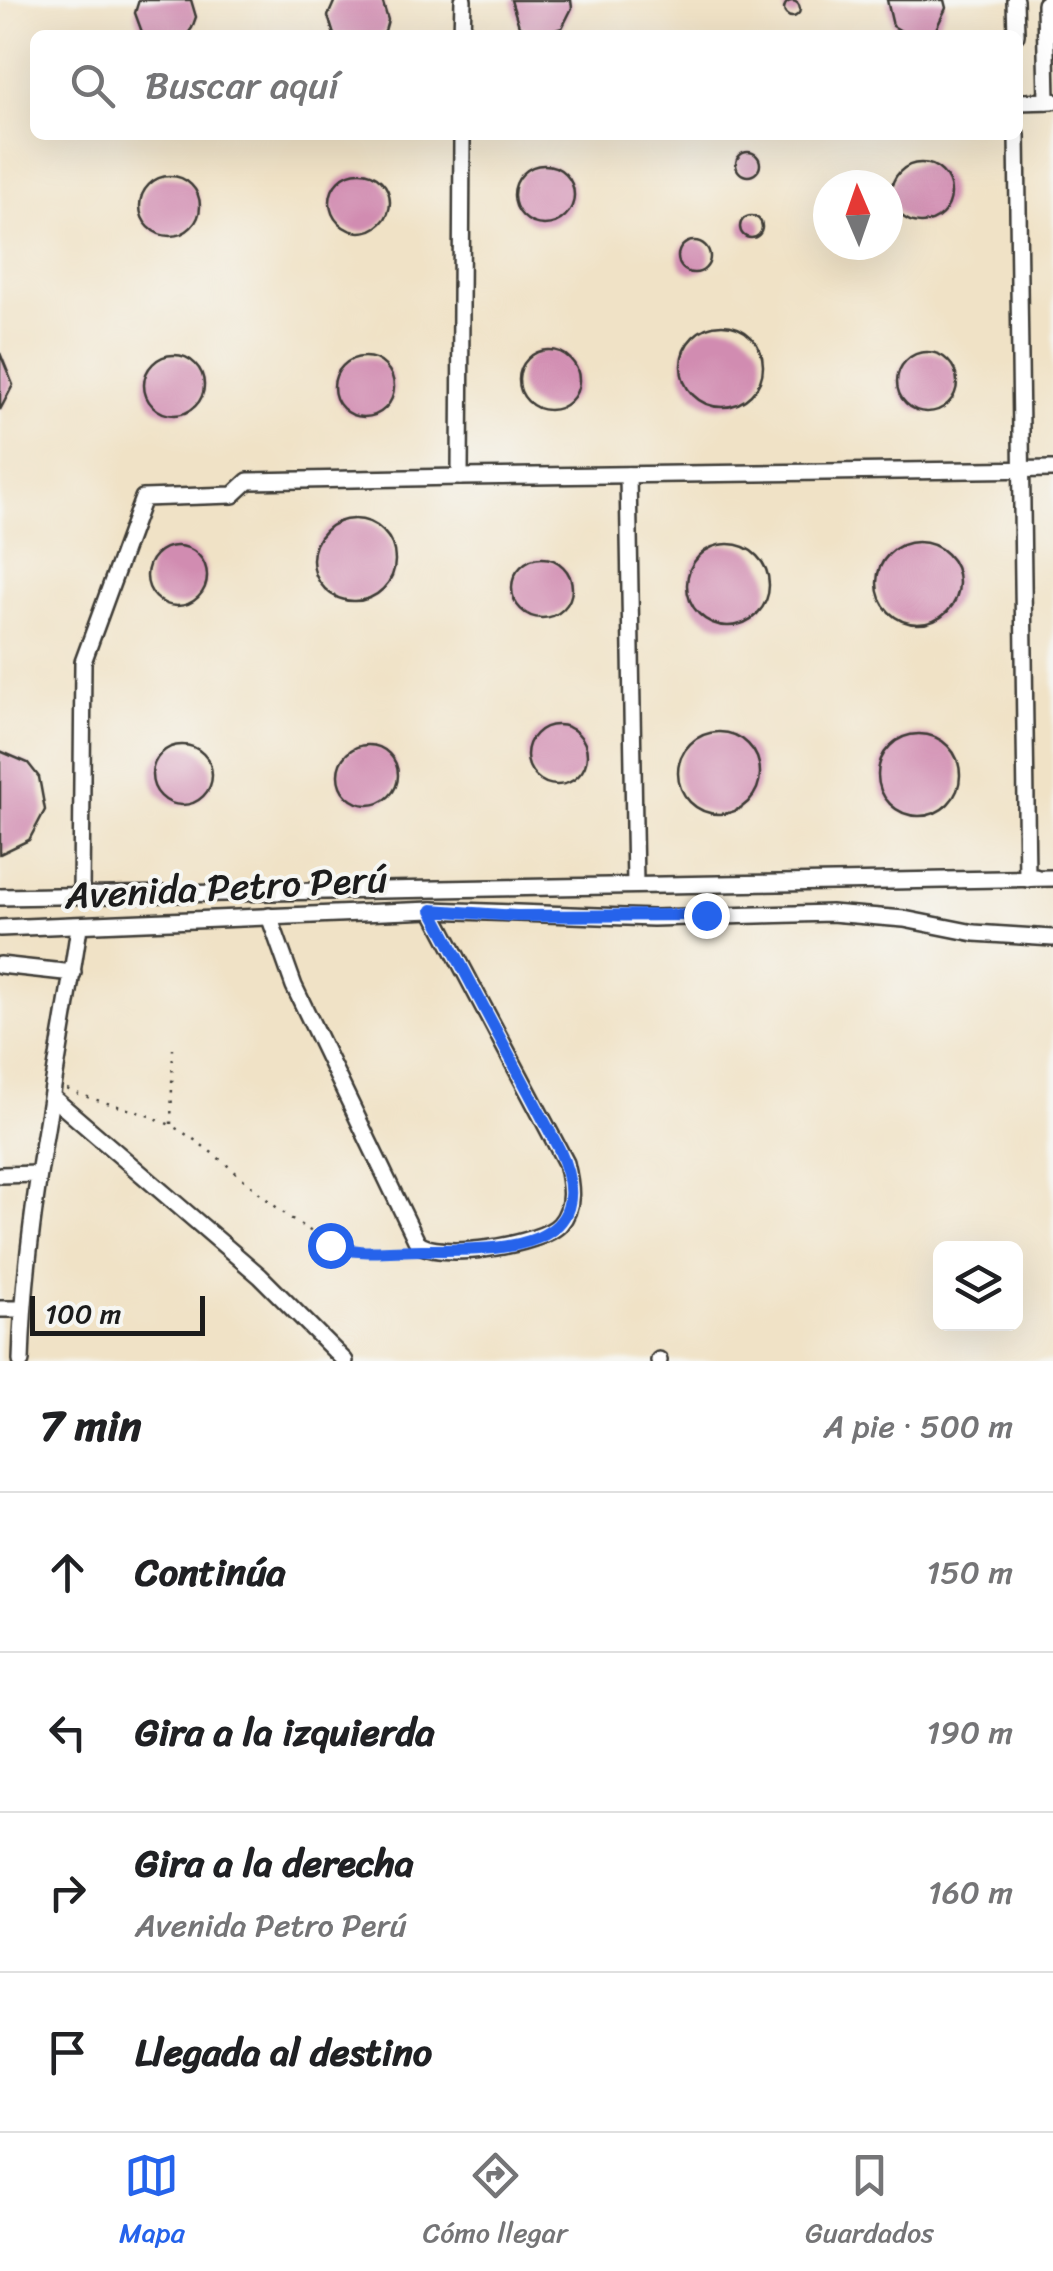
<!DOCTYPE html>
<html lang="es">
<head>
<meta charset="utf-8">
<style>
  body { margin:0; font-family:Sriracha,sans-serif; background:#f6f6f6; color:#202124 }
  .controls { position:absolute; right:30px; bottom:30px; display:grid; overflow:hidden; border-radius:15px; box-shadow:0 10px 40px #0002 }
  .controls button { width:90px; height:90px; display:grid; place-items:center; padding:0; border:0; border-bottom:2px solid #e0e0e0; background:#fff; color:#202124; font:50px sans-serif }
  .compass { position:absolute; left:813px; top:170px; width:90px; height:90px; border-radius:50%; background:#fff; box-shadow:0 10px 40px #0002; rotate:358deg }
  .scale { position:absolute; left:30px; bottom:25px; width:175px; box-sizing:border-box; padding-left:10px; border:5px solid #1c1c1c; border-top:0; font-size:28px; line-height:35px; white-space:nowrap; color:#1c1c1c; -webkit-text-stroke:8px #f6f6f2; paint-order:stroke }
  .stop { position:absolute; width:30px; height:30px; margin:-22px; border:8px solid #2563eb; border-radius:50%; background:#fff }
  .stop.end { background:#2563eb; border-color:#fff; box-shadow:0 2px 10px #0008 }
  .list { margin:0; padding:0; list-style:none }
  h2 { display:flex; justify-content:space-between; align-items:center; height:130px; margin:0; padding:0 40px; font-size:42px }
  h2 small { font-size:32px; font-weight:400; color:#757577 }
  .list li { display:grid; grid-template-columns:65px 1fr auto; gap:30px; align-items:center; box-sizing:border-box; height:160px; padding:0 40px; border-top:2px solid #e0e0e0 }
  .list b { display:block; font-size:38px; white-space:nowrap }
  .list p { margin:0; font-size:32px; white-space:nowrap; color:#757577 }
  .list em { font-size:32px; font-style:normal; color:#757577 }
  .icon { flex:none; width:55px; height:55px; fill:none; stroke:currentColor; stroke-width:2; stroke-linecap:round; stroke-linejoin:round }
  .map { position:relative; flex:none; width:1053px; height:1361px; overflow:hidden }
  .search { position:absolute; background:#fff; box-shadow:0 10px 40px #0002; left:30px; right:30px; top:30px; height:110px; display:flex; align-items:center; gap:25px; box-sizing:border-box; padding:0 35px; border-radius:15px; color:#757577; font-size:38px }
  .sheet { height:770px; background:#fff }
  nav { display:flex; justify-content:space-around; align-items:center; box-sizing:border-box; height:140px; border-top:2px solid #e0e0e0; background:#fff; font-size:28px; color:#757577 }
  nav a { display:grid; justify-items:center; gap:5px }
  nav .on { color:#2563eb }
  .map>svg:first-child { display:block }
  .building { fill:#d18cb1 }
  .lines { fill:none; stroke-linecap:round; stroke-linejoin:round }
  .minor-casing { stroke:#3c3a36; stroke-width:20 }
  .path { stroke:#3c3a36; stroke-width:2.5; stroke-dasharray:2.5 8; stroke-linecap:butt }
  .minor { stroke:#fff; stroke-width:15 }
  .route { stroke:#2563eb; stroke-width:12 }
  .labels { text-anchor:middle; stroke-width:8; stroke-linejoin:round; paint-order:stroke }
  .street-label { font-size:38px; fill:#1c1c1c; stroke:#f6f6f2 }
</style>
</head>
<body>
<div class="map">
<svg width="1053" height="1361" viewBox="0 0 1053 1361">
  <rect width="100%" height="100%" fill="#f6f6f2"/>
  <filter id="ink" filterUnits="userSpaceOnUse"><feTurbulence type="fractalNoise" baseFrequency=".01" numOctaves="2"/><feDisplacementMap in="SourceGraphic" scale="20" xChannelSelector="R" yChannelSelector="G"/><feConvolveMatrix kernelMatrix="1 2 1 2 8 2 1 2 1" color-interpolation-filters="sRGB"/></filter>
  <filter id="wash" filterUnits="userSpaceOnUse"><feTurbulence type="fractalNoise" baseFrequency=".0048" numOctaves="4" result="noise"/><feDisplacementMap in="SourceGraphic" scale="40" xChannelSelector="R" yChannelSelector="G"/><feGaussianBlur stdDeviation="2.25" result="paint"/><feColorMatrix in="noise" values="0 0 0 0 0 0 0 0 0 0 0 0 0 0 0 0 0 1.4 0 .05"/><feComposite in="paint" operator="in"/></filter>
  <g filter="url(#wash)">
    <rect width="100%" height="100%" fill="#f0e2c6"/>
    <g id="blocks">
      <g class="building">
        <polygon points="139,0 191,0 196,17 192,28 187,35 143,35 135,13"/>
        <polygon points="335,0 382,0 388,20 385,31 382,35 334,35 328,16"/>
        <polygon points="511,0 571,0 572,8 562,28 538,35 519,26"/>
        <polygon points="887,0 944,0 946,8 936,29 925,35 908,35 893,26"/>
        <circle cx="792" cy="9" r="8"/>
        <circle cx="748" cy="164" r="12"/>
        <circle cx="921" cy="193" r="30"/>
        <circle cx="544" cy="195" r="30"/>
        <circle cx="360" cy="202" r="30"/>
        <circle cx="170" cy="206" r="30"/>
        <circle cx="751" cy="227" r="11"/>
        <circle cx="694" cy="257" r="16"/>
        <circle cx="722" cy="366" r="41"/>
        <circle cx="549" cy="380" r="30"/>
        <circle cx="927" cy="382" r="30"/>
        <polygon points="0,353 13,385 0,410"/>
        <circle cx="174" cy="385" r="30"/>
        <circle cx="364" cy="387" r="30"/>
        <circle cx="354" cy="560" r="41"/>
        <circle cx="918" cy="583" r="41"/>
        <circle cx="728" cy="585" r="41"/>
        <circle cx="177" cy="576" r="30"/>
        <circle cx="542" cy="588" r="30"/>
        <circle cx="557" cy="755" r="30"/>
        <circle cx="719" cy="773" r="41"/>
        <circle cx="919" cy="775" r="41"/>
        <circle cx="182" cy="775" r="30"/>
        <circle cx="368" cy="775" r="30"/>
        <polygon points="0,751 28,763 39,777 45,810 29,840 0,854"/>
      </g>
    </g>
  </g>
  <g filter="url(#ink)">
    <use href="#blocks" fill-opacity="0" stroke="#3c3a36" stroke-width="2.5"/>
    <g class="lines">
      <g class="minor-casing">
        <g id="minor">
          <polyline points="1015,0 1016,35"/>
          <polyline points="462,35 463,0"/>
          <polyline points="1047,101 1045,4 1053,4"/>
          <polyline points="1018,102 1053,101"/>
          <polyline points="1017,135 1027,879 1035,877"/>
          <polyline points="628,475 635,885"/>
          <polyline points="460,477 1053,469"/>
          <polyline points="81,896 83,662 143,498 233,495 248,481 460,477 462,135"/>
          <polyline points="0,897 1053,878"/>
          <path d="M269 916 294 986 417 1242C434 1262 543 1245 560 1224 575 1207 571 1184 566 1163L432 910"/>
          <polyline points="0,928 432,910 653,918 831,913 904,919 974,933 1053,938"/>
          <polyline points="0,965 73,973"/>
          <polyline points="52,1097 260,1276 345,1361"/>
          <polyline points="0,1175 38,1174"/>
          <polyline points="0,1309 22,1309"/>
          <polyline points="659,1360 659,1361"/>
          <path d="M21 1361C25 1215 58 1072 79 927"/>
        </g>
      </g>
      <g class="path">
        <path d="M67 1089C100 1104 137 1108 170 1125 252 1168 302 1266 407 1252"/>
        <polyline points="171,1124 173,1049"/>
      </g>
      <use href="#minor" class="minor"/>
    </g>
  </g>
  <g class="lines" filter="url(#ink)">
    <path class="route" d="M330 1245C362 1256 389 1250 422 1250 491 1250 607 1255 559 1149L432 910 516 916 706 915"/>
  </g>
  <g class="labels">
    <g class="street-label">
      <text transform="translate(226 887) rotate(-3)" y="13">Avenida Petro Perú</text>
    </g>
  </g>
</svg>
<div class="controls">
<button><svg class="icon" aria-label="layers" viewBox="0 0 24 24"><path d="M12 4l9 5-9 5-9-5zM3 14l9 5 9-5"/></svg></button>
</div>
<svg class="compass" viewBox="-18 -18 36 36"><path d="M0-13l5 13h-10z" fill="#e53935"/><path d="M0 13l5-13h-10z" fill="#757577"/></svg>
<div class="scale">100 m</div>
<div class="stop" style="left:330px;top:1245px"></div>
<div class="stop end" style="left:706px;top:915px"></div>
<div class="search"><svg class="icon" aria-label="search" viewBox="0 0 24 24"><circle cx="10" cy="10" r="6"/><path d="M15 15l6 6"/></svg>Buscar aquí</div>
</div>
<section class="sheet">
<h2>7 min<small>A pie · 500 m</small></h2>
<ul class="list">
<li><svg class="icon" aria-label="ahead" viewBox="0 0 24 24"><path d="M12 20V5M6 11l6-6 6 6"/></svg><div><b>Continúa</b></div><em>150 m</em></li>
<li><svg class="icon" aria-label="left" viewBox="0 0 24 24"><path d="M17 20v-9H6M10 6l-5 5 5 5"/></svg><div><b>Gira a la izquierda</b></div><em>190 m</em></li>
<li><svg class="icon" aria-label="right" viewBox="0 0 24 24"><path d="M7 20v-9h11M14 6l5 5-5 5"/></svg><div><b>Gira a la derecha</b><p>Avenida Petro Perú</p></div><em>160 m</em></li>
<li><svg class="icon" aria-label="arrive" viewBox="0 0 24 24"><path d="M6 21V4h12l-3 4 3 4H6"/></svg><div><b>Llegada al destino</b></div></li>
</ul>
</section>
<nav>
<a class="on"><svg class="icon" aria-label="map" viewBox="0 0 24 24"><path d="M3 6l6-2 6 2 6-2v14l-6 2-6-2-6 2zM9 4v14M15 6v14"/></svg>Mapa</a>
<a><svg class="icon" aria-label="directions" viewBox="0 0 24 24"><path d="M12 3l9 9-9 9-9-9zM9 14v-3h6M13 9l2 2-2 2"/></svg>Cómo llegar</a>
<a><svg class="icon" aria-label="saved" viewBox="0 0 24 24"><path d="M7 4h10v16l-5-4-5 4z"/></svg>Guardados</a>
</nav>
</body>
</html>
